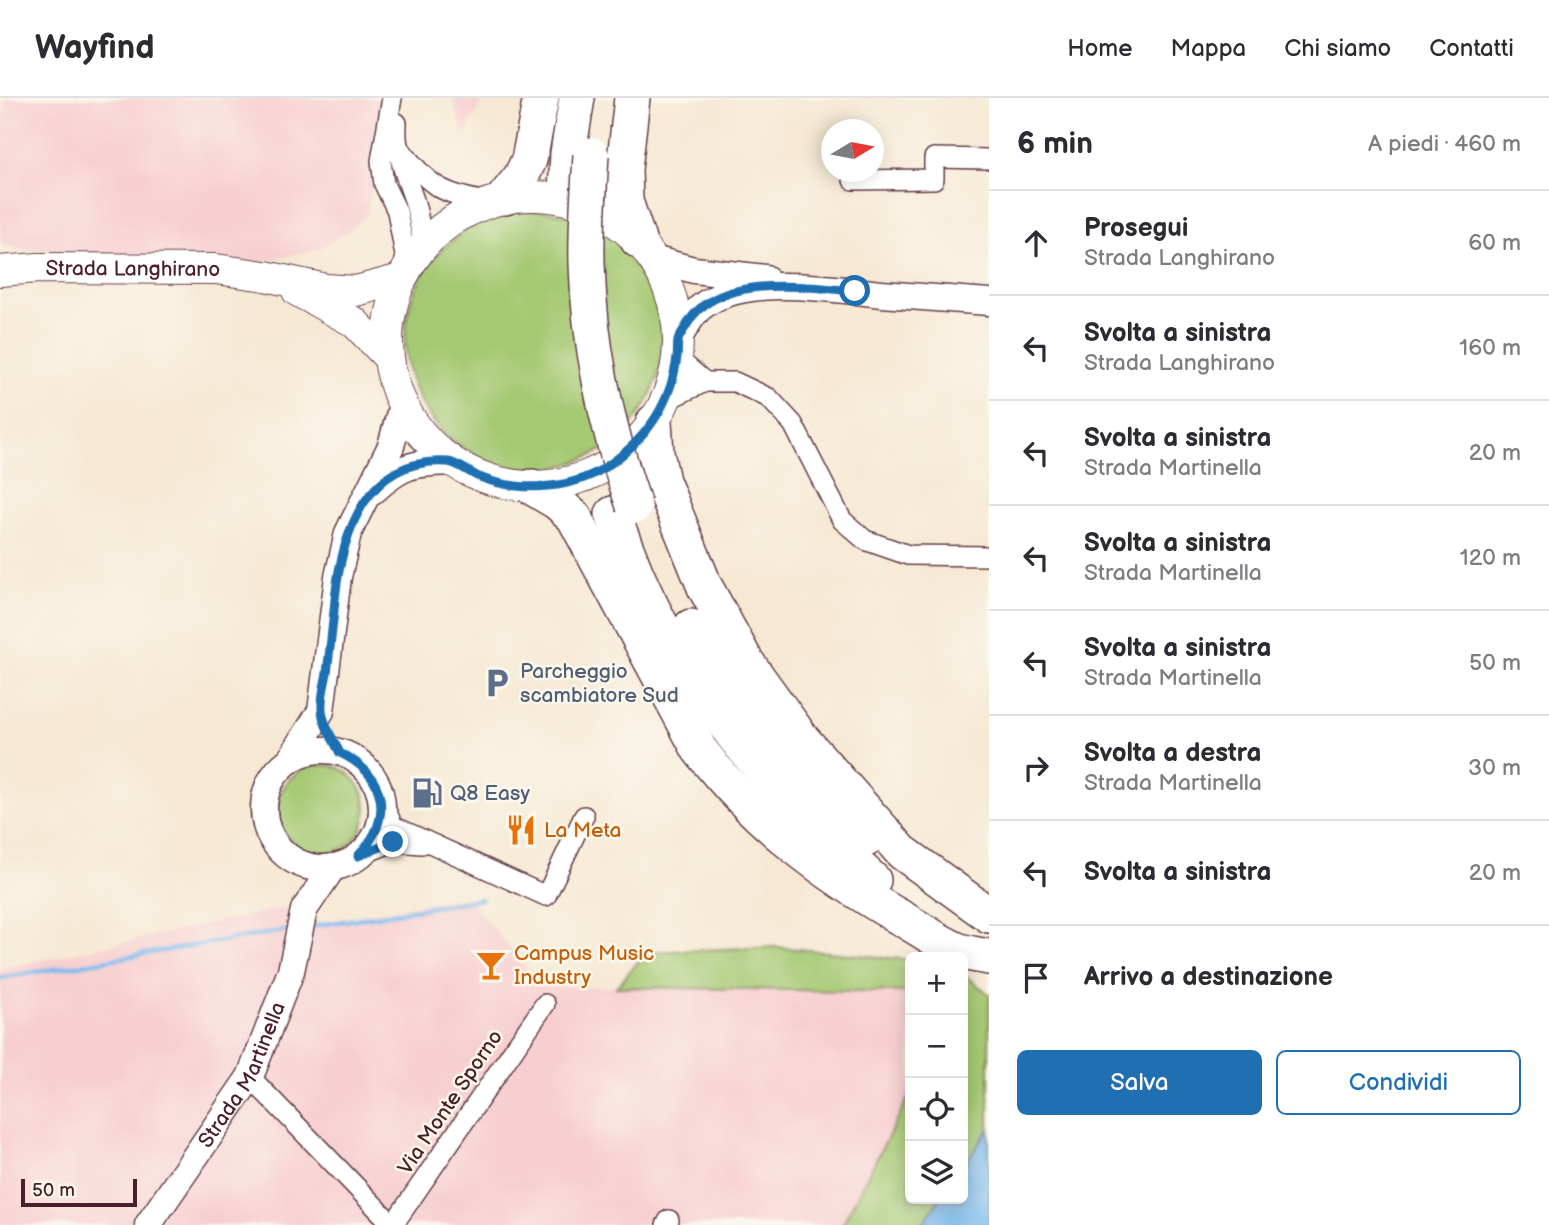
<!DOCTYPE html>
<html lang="it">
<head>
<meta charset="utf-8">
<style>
  body { margin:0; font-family:"Balsamiq Sans",sans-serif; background:#f7f7f7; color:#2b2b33 }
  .controls { position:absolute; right:21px; bottom:21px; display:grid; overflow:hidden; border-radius:10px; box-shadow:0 4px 18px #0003 }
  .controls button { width:63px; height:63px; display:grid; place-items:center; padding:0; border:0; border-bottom:2px solid #e1e1e2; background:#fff; color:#2b2b33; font:35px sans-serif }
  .compass { position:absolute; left:821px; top:21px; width:63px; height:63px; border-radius:50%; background:#fff; box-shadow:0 4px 18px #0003; rotate:80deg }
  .scale { position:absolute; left:21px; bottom:18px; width:116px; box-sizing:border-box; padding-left:7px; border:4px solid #4a1f2b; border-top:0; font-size:19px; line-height:24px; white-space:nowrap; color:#4a1f2b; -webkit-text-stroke:5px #fbf7ec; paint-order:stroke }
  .stop { position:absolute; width:21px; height:21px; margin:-16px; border:5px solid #1f6fb2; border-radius:50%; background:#fff }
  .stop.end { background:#1f6fb2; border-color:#fff; box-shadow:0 2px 7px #0008 }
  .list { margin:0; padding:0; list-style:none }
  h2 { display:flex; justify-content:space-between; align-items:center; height:91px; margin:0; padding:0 28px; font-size:30px }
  h2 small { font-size:23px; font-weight:400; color:#7c7c81 }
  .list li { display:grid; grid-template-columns:46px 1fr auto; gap:21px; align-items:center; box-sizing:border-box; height:105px; padding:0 28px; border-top:2px solid #e1e1e2 }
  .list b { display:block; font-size:26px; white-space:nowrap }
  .list p { margin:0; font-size:23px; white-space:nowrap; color:#7c7c81 }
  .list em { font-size:23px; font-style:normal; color:#7c7c81 }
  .actions { display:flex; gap:14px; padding:21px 28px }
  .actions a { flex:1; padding:16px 0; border:2px solid #1f6fb2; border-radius:10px; text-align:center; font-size:24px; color:#1f6fb2 }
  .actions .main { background:#1f6fb2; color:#fff }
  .icon { flex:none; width:38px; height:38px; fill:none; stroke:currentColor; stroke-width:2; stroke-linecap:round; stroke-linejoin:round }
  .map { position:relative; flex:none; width:989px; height:1127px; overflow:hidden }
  header { display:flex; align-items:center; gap:42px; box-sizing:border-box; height:98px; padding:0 35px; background:#fff; border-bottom:2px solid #e1e1e2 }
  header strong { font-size:33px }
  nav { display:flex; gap:38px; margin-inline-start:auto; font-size:24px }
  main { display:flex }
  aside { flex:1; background:#fff }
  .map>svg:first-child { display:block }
  .built { fill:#f7cfd0 }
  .green { fill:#a5c973; stroke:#78744f; stroke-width:2 }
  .water { fill:#79baee; stroke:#626c8c; stroke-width:2 }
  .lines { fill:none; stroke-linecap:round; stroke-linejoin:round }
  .stream { stroke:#79baee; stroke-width:4.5 }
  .street-casing { stroke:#643d44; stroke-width:22 }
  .secondary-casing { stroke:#643d44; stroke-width:29 }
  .primary-casing { stroke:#643d44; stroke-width:32 }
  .highway-casing { stroke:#643d44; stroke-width:38 }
  .street { stroke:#fff; stroke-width:19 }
  .secondary { stroke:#fff; stroke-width:26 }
  .primary { stroke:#fff; stroke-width:30 }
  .highway { stroke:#fff; stroke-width:35 }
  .highway-bridge-casing { stroke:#643d44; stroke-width:38; stroke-linecap:butt }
  .highway-bridge { stroke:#fff; stroke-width:35 }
  .route { stroke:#1f6fb2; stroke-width:9 }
  .labels { text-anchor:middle; stroke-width:5; stroke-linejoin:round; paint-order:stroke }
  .street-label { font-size:21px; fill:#4a1f2b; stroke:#fbf7ec }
  .service-label { font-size:21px; fill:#4e5e75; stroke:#fbf7ec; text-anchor:start }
  .food-label { font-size:21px; fill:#c56008; stroke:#fbf7ec; text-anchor:start }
</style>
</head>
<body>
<header>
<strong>Wayfind</strong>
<nav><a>Home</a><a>Mappa</a><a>Chi siamo</a><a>Contatti</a></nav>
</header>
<main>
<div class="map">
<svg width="989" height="1127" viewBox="0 0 989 1127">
  <rect width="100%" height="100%" fill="#fbf7ec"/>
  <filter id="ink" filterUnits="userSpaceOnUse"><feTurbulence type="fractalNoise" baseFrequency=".0143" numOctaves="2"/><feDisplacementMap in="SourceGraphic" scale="14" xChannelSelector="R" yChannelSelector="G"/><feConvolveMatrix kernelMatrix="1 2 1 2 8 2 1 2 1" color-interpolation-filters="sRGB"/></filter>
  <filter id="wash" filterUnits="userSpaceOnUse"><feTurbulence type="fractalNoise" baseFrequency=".00686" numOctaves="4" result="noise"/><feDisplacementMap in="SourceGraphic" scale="28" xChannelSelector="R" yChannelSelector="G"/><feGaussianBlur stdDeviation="1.57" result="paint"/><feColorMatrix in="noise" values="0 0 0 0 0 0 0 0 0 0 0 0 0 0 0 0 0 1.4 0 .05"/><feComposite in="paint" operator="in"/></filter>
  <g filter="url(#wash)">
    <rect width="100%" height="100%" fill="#f6e8d3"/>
    <g class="built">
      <polygon points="6,0 391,0 366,118 352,131 317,152 249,166 16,151 0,145 0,40"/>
      <polygon points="452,0 484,0 464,37"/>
      <polygon points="467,798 540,888 910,894 910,997 842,1127 0,1127 0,871 287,809 290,830"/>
    </g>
    <g class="green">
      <circle cx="534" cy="242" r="129"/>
      <circle cx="322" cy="711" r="44"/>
      <polygon points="776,849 910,862 910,894 616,889 647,854"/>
      <polygon points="963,876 989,896 989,1031 963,1069"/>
      <polygon points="910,997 910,1101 940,1101 922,1127 842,1127"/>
    </g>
    <polygon class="water" points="989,1031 989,1127 922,1127 940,1101 963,1101 963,1069"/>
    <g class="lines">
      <g class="stream">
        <polyline points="314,828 481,801"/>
        <polyline points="0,880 289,832"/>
      </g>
    </g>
  </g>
  <g filter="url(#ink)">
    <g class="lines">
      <g class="street-casing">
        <g id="street">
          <polyline points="392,0 381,63 384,86 397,113 407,169"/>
          <path d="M397 25C395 54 405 76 414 102 419 117 420 132 423 147"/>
          <path d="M401 52C429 88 442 96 486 104"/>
          <polyline points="853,82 934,81 934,60 989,61"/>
          <polyline points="677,260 705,284"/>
          <polyline points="666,302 705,284 735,284 769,300 793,326 842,422 865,442 908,457 989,458"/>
          <polyline points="380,699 393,728 546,798 584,718"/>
          <polyline points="358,758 393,744 422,746"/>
          <polyline points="250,979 393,1127"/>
          <polyline points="393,1127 545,906"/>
          <polyline points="666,1127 669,1122"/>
        </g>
      </g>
      <g class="secondary-casing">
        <g id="secondary">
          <polyline points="653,161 694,172 765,180"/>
          <path d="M678 241C687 227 693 213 708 204 752 177 832 191 882 196 918 199 953 201 989 204"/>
          <path d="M372 394C403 366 410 366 452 364"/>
          <circle cx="323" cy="711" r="59"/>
          <polyline points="290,662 321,613 338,479 348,435 391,348 402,307"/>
          <path id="s1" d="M148 1127 250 979 291 873 304 812 333 769"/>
        </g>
      </g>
      <g class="primary-casing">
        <g id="primary">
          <circle cx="533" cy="243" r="145"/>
          <path id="s2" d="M0 173 38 170 216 171 265 178 326 191 356 193 401 181"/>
          <polyline points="297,193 354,224 388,259"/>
        </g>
      </g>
      <g class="highway-casing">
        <g id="highway">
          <polyline points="632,0 624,71 625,103 638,142"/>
          <polyline points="566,96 568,55 577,0"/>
          <polyline points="505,99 521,79 529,62 541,0"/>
          <polyline points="654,324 656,355 662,383 705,489 745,562 802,641 902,754 989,817"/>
          <path d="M532 389 557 404 574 419 699 651C754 723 823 775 901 820 919 830 938 844 957 852 967 856 979 857 989 859"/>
          <path d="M613 416C620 436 628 456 636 476 688 596 775 697 873 782"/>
          <path d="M691 529C738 609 796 680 866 741"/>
        </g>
      </g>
      <use href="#street" class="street"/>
      <use href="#secondary" class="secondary"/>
      <use href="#primary" class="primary"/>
      <use href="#highway" class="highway"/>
      <g class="highway-bridge-casing">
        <path id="highway-bridge" d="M591 57C589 93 586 129 587 165 589 249 607 330 634 408"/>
      </g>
      <use href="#highway-bridge" class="highway-bridge"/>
    </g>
  </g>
  <g class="lines" filter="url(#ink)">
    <path class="route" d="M393 744 358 758C394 721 387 677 340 655 334 643 322 625 322 611 321 599 325 586 327 575 330 550 333 526 335 501 342 434 367 358 448 364 458 365 468 374 477 378 515 394 568 393 604 370 644 344 671 307 677 259 678 254 677 248 678 243 679 237 685 231 688 225 717 175 807 189 855 193"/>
  </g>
  <defs>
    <g id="parking-bare" transform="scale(2.415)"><path d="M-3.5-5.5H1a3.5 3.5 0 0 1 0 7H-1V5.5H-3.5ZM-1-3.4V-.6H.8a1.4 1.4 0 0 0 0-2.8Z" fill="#5c6f8a" stroke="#fbf7ec" stroke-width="2.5" paint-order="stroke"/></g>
    <g id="fuel-bare" transform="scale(2.415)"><path d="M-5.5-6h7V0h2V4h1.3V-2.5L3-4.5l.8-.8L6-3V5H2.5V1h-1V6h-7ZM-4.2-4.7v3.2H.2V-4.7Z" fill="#5c6f8a" stroke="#fbf7ec" stroke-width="2.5" paint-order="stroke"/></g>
    <g id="restaurant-bare" transform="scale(2.415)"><path d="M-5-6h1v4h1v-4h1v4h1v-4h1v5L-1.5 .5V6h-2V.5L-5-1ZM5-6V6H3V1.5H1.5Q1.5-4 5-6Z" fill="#e8710a" stroke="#fbf7ec" stroke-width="2.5" paint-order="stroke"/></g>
    <g id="bar-bare" transform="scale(2.415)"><path d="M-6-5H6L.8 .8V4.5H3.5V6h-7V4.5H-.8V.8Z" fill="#e8710a" stroke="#fbf7ec" stroke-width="2.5" paint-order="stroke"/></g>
  </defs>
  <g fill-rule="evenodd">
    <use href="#parking-bare" x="497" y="585"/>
    <use href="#fuel-bare" x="427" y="695"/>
    <use href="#restaurant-bare" x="521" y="732"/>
    <use href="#bar-bare" x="491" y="867"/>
  </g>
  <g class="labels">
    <g class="street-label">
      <text dy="7" stroke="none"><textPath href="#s2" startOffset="133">Strada Langhirano</textPath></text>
      <text dy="7" stroke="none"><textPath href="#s1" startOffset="178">Strada Martinella</textPath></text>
      <text transform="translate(450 1004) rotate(-56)" y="7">Via Monte Sporno</text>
    </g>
    <g class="service-label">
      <text x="520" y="580">Parcheggio<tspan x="520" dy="24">scambiatore Sud</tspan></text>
      <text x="450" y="702">Q8 Easy</text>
    </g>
    <g class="food-label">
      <text x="544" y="739">La Meta</text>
      <text x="514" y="862">Campus Music<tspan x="514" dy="24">Industry</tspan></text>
    </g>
  </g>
</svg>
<div class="controls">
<button>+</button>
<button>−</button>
<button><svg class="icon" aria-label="locate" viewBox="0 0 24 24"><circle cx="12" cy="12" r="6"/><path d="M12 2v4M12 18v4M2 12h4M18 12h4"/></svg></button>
<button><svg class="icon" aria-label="layers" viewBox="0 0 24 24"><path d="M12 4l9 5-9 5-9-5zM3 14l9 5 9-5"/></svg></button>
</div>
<svg class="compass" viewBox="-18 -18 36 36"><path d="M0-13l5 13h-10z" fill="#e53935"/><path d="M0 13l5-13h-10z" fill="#7c7c81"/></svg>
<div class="scale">50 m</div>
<div class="stop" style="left:855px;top:193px"></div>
<div class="stop end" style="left:393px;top:744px"></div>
</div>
<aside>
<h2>6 min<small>A piedi · 460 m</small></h2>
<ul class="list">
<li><svg class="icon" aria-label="ahead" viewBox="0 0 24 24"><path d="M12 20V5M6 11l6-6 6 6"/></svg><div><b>Prosegui</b><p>Strada Langhirano</p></div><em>60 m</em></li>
<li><svg class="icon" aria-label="left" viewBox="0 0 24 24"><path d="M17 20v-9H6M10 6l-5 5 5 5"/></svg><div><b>Svolta a sinistra</b><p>Strada Langhirano</p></div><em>160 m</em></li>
<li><svg class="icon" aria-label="left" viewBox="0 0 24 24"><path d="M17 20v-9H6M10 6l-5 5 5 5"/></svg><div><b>Svolta a sinistra</b><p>Strada Martinella</p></div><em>20 m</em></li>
<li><svg class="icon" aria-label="left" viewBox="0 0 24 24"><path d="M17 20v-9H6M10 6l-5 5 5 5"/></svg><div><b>Svolta a sinistra</b><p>Strada Martinella</p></div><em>120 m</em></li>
<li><svg class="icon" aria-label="left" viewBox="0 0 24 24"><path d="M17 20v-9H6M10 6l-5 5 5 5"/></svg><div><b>Svolta a sinistra</b><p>Strada Martinella</p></div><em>50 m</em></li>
<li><svg class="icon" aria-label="right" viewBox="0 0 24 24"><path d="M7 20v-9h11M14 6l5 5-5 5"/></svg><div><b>Svolta a destra</b><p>Strada Martinella</p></div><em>30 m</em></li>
<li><svg class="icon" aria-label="left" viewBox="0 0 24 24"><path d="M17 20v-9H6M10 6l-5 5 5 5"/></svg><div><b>Svolta a sinistra</b></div><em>20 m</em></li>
<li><svg class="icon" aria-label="arrive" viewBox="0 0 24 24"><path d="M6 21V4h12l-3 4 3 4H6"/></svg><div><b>Arrivo a destinazione</b></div></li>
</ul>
<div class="actions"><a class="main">Salva</a><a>Condividi</a></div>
</aside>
</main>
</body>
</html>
